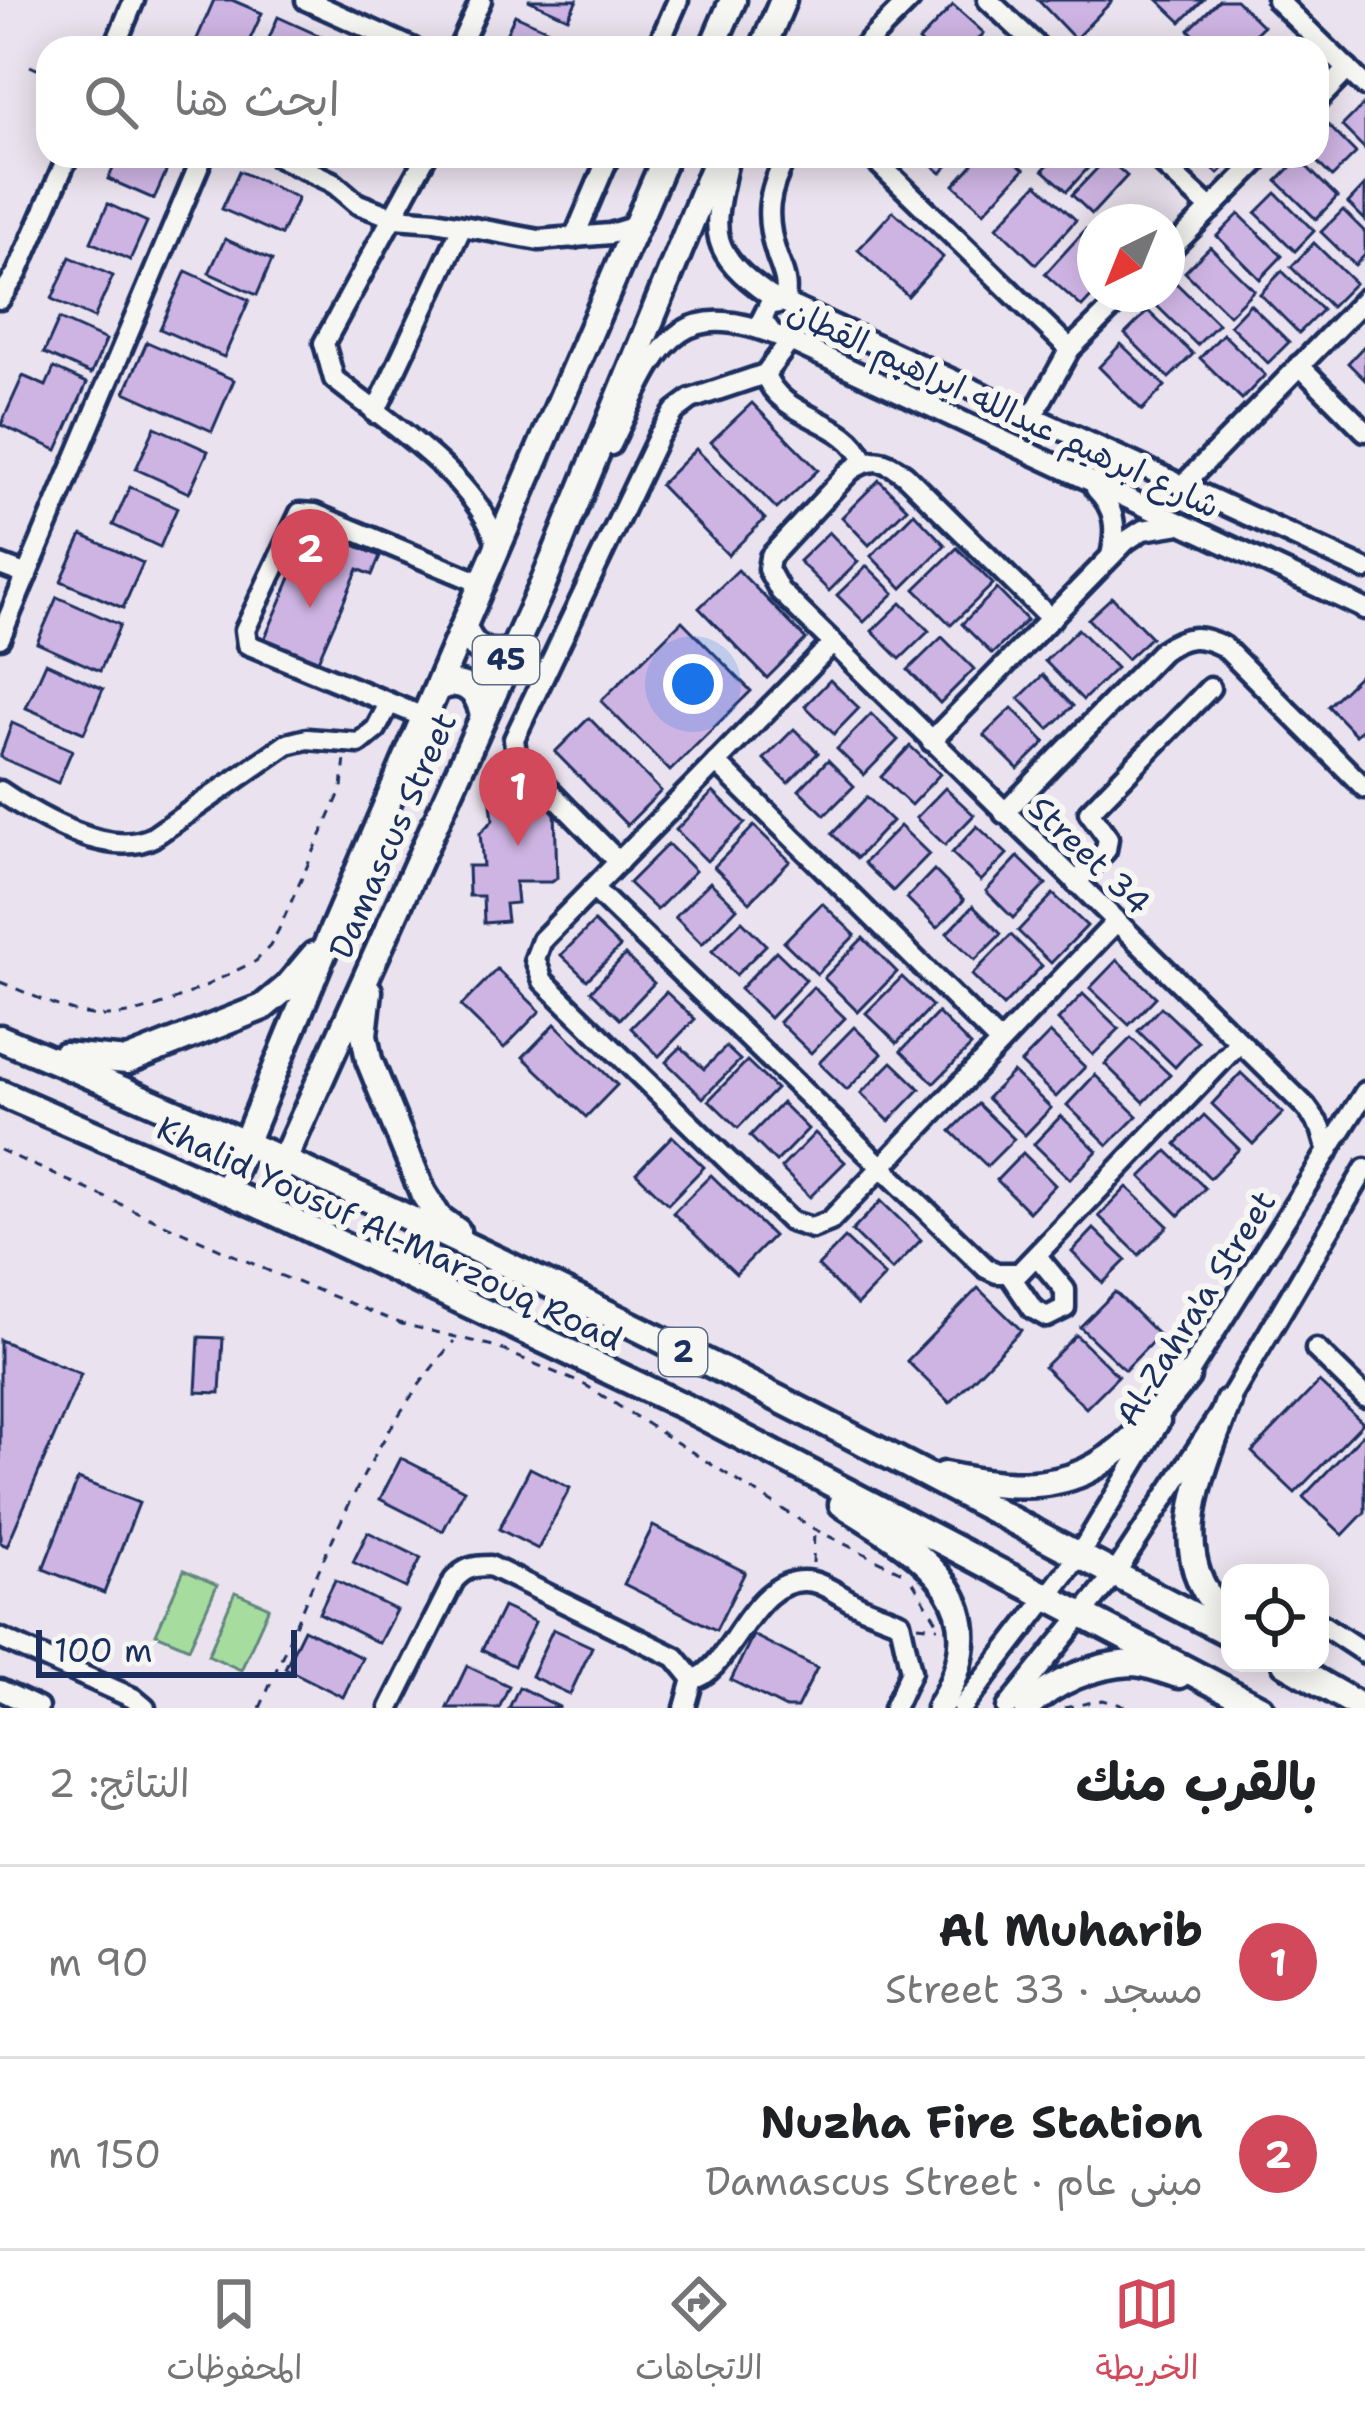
<!DOCTYPE html>
<html lang="ar">
<head>
<meta charset="utf-8">
<style>
  body { margin:0; font-family:"Shantell Sans","Playpen Sans Arabic",sans-serif; background:#f6f6f6; color:#202124; direction:rtl }
  .controls { position:absolute; right:36px; bottom:36px; display:grid; overflow:hidden; border-radius:24px; box-shadow:0 6px 30px #0003 }
  .controls button { width:108px; height:108px; display:grid; place-items:center; padding:0; border:0; border-bottom:3px solid #e0e0e0; background:#fff; color:#202124; font:60px sans-serif }
  .compass { position:absolute; left:1077px; top:204px; width:108px; height:108px; border-radius:50%; background:#fff; box-shadow:0 6px 30px #0003; rotate:223deg }
  .scale { position:absolute; left:36px; bottom:30px; width:261px; box-sizing:border-box; padding-left:12px; border:6px solid #1b2f5e; border-top:0; font-size:33px; line-height:42px; white-space:nowrap; color:#1b2f5e; -webkit-text-stroke:9px #f6f6f2; paint-order:stroke }
  .you { position:absolute; left:693px; top:684px; width:42px; height:42px; margin:-30px; border:9px solid #fff; border-radius:50%; background:#1a73e8; box-shadow:0 0 0 18px #1a73e833 }
  .badge { display:grid; place-items:center; width:78px; height:78px; border-radius:50%; background:#d1495b; color:#fff; font-size:39px; font-weight:700 }
  .pin { position:absolute; translate:-50% -99px; filter:drop-shadow(0 3px 6px #0008) }
  .pin::after { content:''; position:absolute; top:63px; width:42px; height:36px; background:inherit; clip-path:polygon(0 0,100% 0,50% 100%) }
  .list { margin:0; padding:0; list-style:none }
  h2 { display:flex; justify-content:space-between; align-items:center; height:156px; margin:0; padding:0 48px; font-size:51px }
  h2 small { font-size:39px; font-weight:400; color:#757577 }
  .list li { display:grid; grid-template-columns:78px 1fr auto; gap:36px; align-items:center; box-sizing:border-box; height:192px; padding:0 48px; border-top:3px solid #e0e0e0 }
  .list b { display:block; font-size:45px; white-space:nowrap }
  .list p { margin:0; font-size:39px; white-space:nowrap; color:#757577 }
  .list em { font-size:39px; font-style:normal; color:#757577 }
  .icon { flex:none; width:66px; height:66px; fill:none; stroke:currentColor; stroke-width:2; stroke-linecap:round; stroke-linejoin:round }
  .map { position:relative; flex:none; width:1365px; height:1708px; overflow:hidden; direction:ltr }
  .search { position:absolute; background:#fff; box-shadow:0 6px 30px #0003; left:36px; right:36px; top:36px; height:132px; display:flex; align-items:center; gap:30px; box-sizing:border-box; padding:0 42px; border-radius:36px; color:#757577; font-size:45px }
  .sheet { height:540px; background:#fff }
  nav { display:flex; justify-content:space-around; align-items:center; box-sizing:border-box; height:168px; border-top:3px solid #e0e0e0; background:#fff; font-size:33px; color:#757577 }
  nav a { display:grid; justify-items:center; gap:6px }
  nav .on { color:#d1495b }
  .map>svg:first-child { display:block }
  .grass { fill:#a7dc9f; stroke:#61867e; stroke-width:3 }
  .building { fill:#ceb4e3; stroke:#1b2f5e; stroke-width:3 }
  .lines { fill:none; stroke-linecap:round; stroke-linejoin:round }
  .minor-casing { stroke:#1b2f5e; stroke-width:27 }
  .major-casing { stroke:#1b2f5e; stroke-width:33 }
  .path { stroke:#1b2f5e; stroke-width:3; stroke-dasharray:9 9; stroke-linecap:butt }
  .minor { stroke:#f6f6f2; stroke-width:18 }
  .major { stroke:#f6f6f2; stroke-width:24 }
  .labels { text-anchor:middle; stroke-width:12; stroke-linejoin:round; paint-order:stroke }
  .shield { fill:#f6f6f2; stroke:#5d6b8a; stroke-width:3 }
  .shield-label { font-size:30px; font-weight:bold; fill:#1b2f5e }
  .street-label { font-size:33px; fill:#1b2f5e; stroke:#f6f6f2 }
</style>
</head>
<body>
<div class="map">
<svg width="1365" height="1708" viewBox="0 0 1365 1708">
  <rect width="100%" height="100%" fill="#eae2ee"/>
  <filter id="ink" filterUnits="userSpaceOnUse"><feTurbulence type="fractalNoise" baseFrequency=".00833" numOctaves="2"/><feDisplacementMap in="SourceGraphic" scale="24" xChannelSelector="R" yChannelSelector="G"/><feConvolveMatrix kernelMatrix="1 2 1 2 8 2 1 2 1" color-interpolation-filters="sRGB"/></filter>
  <g filter="url(#ink)">
    <g class="grass">
      <polygon points="184,1570 217,1585 189,1648 156,1634"/>
      <polygon points="235,1592 269,1607 241,1670 208,1655"/>
    </g>
    <g class="building">
      <polygon points="214,0 232,0 262,13 246,48 193,48"/>
      <polygon points="528,0 577,0 568,18"/>
      <polygon points="1038,0 1113,0 1075,39"/>
      <polygon points="1158,0 1203,0 1181,22"/>
      <polygon points="1219,0 1236,0 1263,26 1241,48 1207,48 1189,30"/>
      <polygon points="953,5 984,33 970,48 926,48 919,41"/>
      <polygon points="515,15 589,48 500,48"/>
      <polygon points="278,17 322,37 317,48 265,48"/>
      <polygon points="1364,104 1365,105 1365,149 1342,126"/>
      <polygon points="1325,122 1356,153 1332,177 1311,156 1317,156 1317,129"/>
      <polygon points="119,156 173,156 154,199 108,179"/>
      <polygon points="922,156 957,156 941,173"/>
      <polygon points="980,156 1009,156 1024,169 984,212 954,185"/>
      <polygon points="1056,156 1099,156 1067,191 1043,170"/>
      <polygon points="1200,156 1236,156 1218,174"/>
      <polygon points="1107,158 1127,176 1092,214 1072,195"/>
      <polygon points="1299,159 1337,197 1316,219 1277,181"/>
      <polygon points="239,171 298,198 281,235 222,209"/>
      <polygon points="1037,184 1076,220 1036,264 997,227"/>
      <polygon points="1365,185 1365,220 1348,203"/>
      <polygon points="1276,193 1314,231 1295,251 1256,213"/>
      <polygon points="108,204 147,222 130,260 91,242"/>
      <polygon points="1343,210 1365,232 1365,255 1355,265 1321,232"/>
      <polygon points="893,211 943,257 908,296 858,250"/>
      <polygon points="1239,214 1282,256 1260,279 1217,236"/>
      <polygon points="1086,229 1095,237 1095,293 1082,307 1045,274"/>
      <polygon points="225,239 272,260 257,295 209,273"/>
      <polygon points="1314,243 1355,283 1331,307 1291,267"/>
      <polygon points="1210,247 1254,290 1229,315 1185,272"/>
      <polygon points="70,257 113,276 94,318 52,299"/>
      <polygon points="186,271 249,300 224,357 160,329"/>
      <polygon points="1282,271 1322,310 1299,333 1260,294"/>
      <polygon points="1176,283 1218,324 1197,345 1155,304"/>
      <polygon points="1250,304 1289,342 1268,363 1230,325"/>
      <polygon points="1148,311 1193,354 1169,378 1125,334"/>
      <polygon points="59,319 106,340 91,374 44,353"/>
      <polygon points="1223,334 1265,375 1242,399 1200,358"/>
      <polygon points="147,342 234,380 212,431 125,392"/>
      <polygon points="1121,344 1165,386 1142,410 1099,367"/>
      <polygon points="1365,345 1365,380 1348,363"/>
      <polygon points="54,368 87,383 57,450 1,425 23,376 46,386"/>
      <polygon points="752,403 818,470 777,509 711,442"/>
      <polygon points="155,427 208,451 189,493 136,469"/>
      <polygon points="696,449 765,519 728,555 660,485"/>
      <polygon points="879,480 907,508 869,545 842,517"/>
      <polygon points="130,487 177,508 160,547 113,525"/>
      <polygon points="914,513 945,545 902,588 871,556"/>
      <polygon points="313,527 380,556 372,575 358,569 317,663 264,640"/>
      <polygon points="829,532 858,562 829,591 799,561"/>
      <polygon points="82,535 143,563 123,608 61,581"/>
      <polygon points="957,548 993,584 951,625 915,589"/>
      <polygon points="867,566 894,593 864,622 837,595"/>
      <polygon points="738,570 806,639 767,678 699,608"/>
      <polygon points="997,589 1027,620 992,654 962,624"/>
      <polygon points="57,597 120,625 100,671 37,643"/>
      <polygon points="1112,597 1151,637 1127,659 1088,619"/>
      <polygon points="901,603 929,631 900,659 872,631"/>
      <polygon points="682,621 751,691 670,771 601,701"/>
      <polygon points="1078,629 1116,668 1083,700 1045,661"/>
      <polygon points="942,637 974,669 940,703 908,670"/>
      <polygon points="46,663 103,689 84,733 26,708"/>
      <polygon points="1365,670 1365,726 1356,735 1328,706"/>
      <polygon points="1043,675 1073,706 1049,729 1019,698"/>
      <polygon points="830,680 859,708 834,734 805,706"/>
      <polygon points="1012,708 1045,742 1018,769 984,735"/>
      <polygon points="871,714 898,740 864,775 837,749"/>
      <polygon points="589,718 661,791 627,825 555,752"/>
      <polygon points="12,723 72,750 58,783 0,757"/>
      <polygon points="794,729 818,753 788,783 764,759"/>
      <polygon points="910,746 940,774 911,805 881,777"/>
      <polygon points="828,760 854,786 825,815 799,790"/>
      <polygon points="945,788 974,815 945,845 916,818"/>
      <polygon points="713,792 745,823 707,861 676,830"/>
      <polygon points="490,794 515,795 514,806 549,804 555,810 557,878 552,882 515,882 517,903 505,904 507,921 484,923 483,896 469,896 468,866 483,866 480,833 493,820"/>
      <polygon points="867,797 892,821 857,858 832,834"/>
      <polygon points="754,826 790,861 750,902 714,867"/>
      <polygon points="900,826 929,854 893,891 864,863"/>
      <polygon points="977,826 1007,854 981,881 952,853"/>
      <polygon points="668,844 695,871 657,910 629,883"/>
      <polygon points="1018,857 1046,884 1013,918 986,891"/>
      <polygon points="934,870 964,900 937,928 907,898"/>
      <polygon points="710,882 737,908 702,944 675,917"/>
      <polygon points="1053,894 1087,926 1051,963 1018,931"/>
      <polygon points="822,903 855,935 817,974 784,942"/>
      <polygon points="973,906 1001,934 975,960 947,933"/>
      <polygon points="742,921 766,945 736,975 712,951"/>
      <polygon points="594,922 620,947 587,980 561,955"/>
      <polygon points="1011,935 1042,966 1003,1006 972,975"/>
      <polygon points="863,938 897,972 858,1012 824,978"/>
      <polygon points="776,951 806,980 770,1018 740,989"/>
      <polygon points="625,955 654,983 620,1019 591,991"/>
      <polygon points="1117,960 1156,997 1129,1025 1090,988"/>
      <polygon points="497,969 540,1011 504,1048 461,1006"/>
      <polygon points="902,977 932,1006 897,1043 866,1013"/>
      <polygon points="813,987 845,1018 811,1053 779,1022"/>
      <polygon points="666,992 695,1019 659,1056 631,1028"/>
      <polygon points="1083,994 1119,1029 1093,1055 1058,1020"/>
      <polygon points="1161,1007 1198,1042 1175,1067 1138,1031"/>
      <polygon points="938,1013 971,1046 934,1083 901,1051"/>
      <polygon points="555,1024 617,1085 586,1117 523,1057"/>
      <polygon points="854,1027 882,1054 847,1090 819,1063"/>
      <polygon points="1050,1033 1085,1067 1056,1097 1021,1063"/>
      <polygon points="1131,1038 1170,1075 1144,1102 1105,1064"/>
      <polygon points="681,1047 704,1069 726,1047 740,1060 703,1098 666,1062"/>
      <polygon points="747,1061 776,1089 738,1128 709,1100"/>
      <polygon points="892,1062 920,1089 889,1121 861,1093"/>
      <polygon points="1013,1072 1051,1108 1025,1135 987,1098"/>
      <polygon points="1241,1073 1283,1113 1253,1144 1212,1104"/>
      <polygon points="1095,1075 1137,1116 1108,1145 1067,1105"/>
      <polygon points="782,1103 808,1129 776,1162 750,1136"/>
      <polygon points="978,1104 1014,1139 987,1166 951,1131"/>
      <polygon points="1204,1115 1239,1149 1210,1178 1176,1144"/>
      <polygon points="1061,1116 1097,1151 1070,1179 1034,1144"/>
      <polygon points="815,1133 845,1162 810,1197 781,1168"/>
      <polygon points="672,1136 704,1167 668,1204 636,1173"/>
      <polygon points="1167,1151 1205,1188 1179,1215 1141,1177"/>
      <polygon points="1023,1153 1055,1185 1029,1212 997,1180"/>
      <polygon points="711,1175 773,1236 736,1274 673,1213"/>
      <polygon points="1127,1187 1168,1226 1139,1255 1099,1216"/>
      <polygon points="881,1201 921,1240 892,1270 852,1231"/>
      <polygon points="1094,1229 1126,1260 1103,1283 1072,1252"/>
      <polygon points="845,1238 885,1276 857,1305 818,1266"/>
      <polygon points="978,1288 1021,1330 950,1403 907,1361"/>
      <polygon points="1115,1292 1159,1335 1125,1370 1080,1327"/>
      <polygon points="1076,1335 1118,1376 1086,1408 1044,1367"/>
      <polygon points="199,1337 223,1338 220,1393 196,1392"/>
      <polygon points="0,1340 81,1374 7,1546 0,1543"/>
      <polygon points="1319,1382 1363,1423 1295,1493 1252,1452"/>
      <polygon points="1365,1432 1365,1512 1343,1535 1303,1497"/>
      <polygon points="401,1458 464,1490 443,1531 380,1499"/>
      <polygon points="530,1468 570,1488 538,1549 499,1529"/>
      <polygon points="78,1479 139,1503 104,1593 43,1569"/>
      <polygon points="653,1526 745,1572 716,1630 624,1584"/>
      <polygon points="368,1532 421,1558 406,1588 353,1562"/>
      <polygon points="335,1580 396,1610 379,1643 319,1613"/>
      <polygon points="503,1607 535,1622 514,1666 482,1650"/>
      <polygon points="304,1629 362,1658 343,1697 285,1668"/>
      <polygon points="553,1629 592,1647 570,1694 531,1676"/>
      <polygon points="753,1635 817,1668 797,1708 786,1708 731,1680"/>
      <polygon points="467,1666 509,1686 499,1708 447,1708"/>
      <polygon points="519,1687 559,1707 559,1708 509,1708"/>
    </g>
    <g class="lines">
      <g class="minor-casing">
        <g id="minor">
          <polyline points="306,0 412,48"/>
          <polyline points="988,0 1039,48"/>
          <polyline points="1277,0 1365,86"/>
          <polyline points="114,48 134,0"/>
          <polyline points="459,48 481,0"/>
          <polyline points="657,48 678,0"/>
          <polyline points="862,48 910,0"/>
          <polyline points="1317,101 1348,69"/>
          <polyline points="277,156 332,182 358,204 395,218 435,221 539,240 610,234 636,226"/>
          <path d="M426 156 324 343 334 379C387 422 479 479 498 547"/>
          <path d="M729 156C713 229 703 249 770 296L1365 569"/>
          <polyline points="871,156 1070,349"/>
          <polyline points="1154,156 1211,209"/>
          <polyline points="574,238 609,156"/>
          <polyline points="1167,253 1263,156"/>
          <polyline points="0,299 17,273 68,156"/>
          <path d="M771 332 762 319 769 305 784 302C789 285 783 272 777 256 764 217 767 192 787 156"/>
          <polyline points="1299,365 1365,431"/>
          <path d="M765 374C781 420 846 417 864 461"/>
          <polyline points="375,413 462,227"/>
          <polyline points="1033,415 1070,349 1126,294"/>
          <path d="M611 445C657 352 670 288 790 341L1365 609"/>
          <polyline points="1183,485 1365,299"/>
          <path d="M1096 489C1116 509 1117 529 1111 556"/>
          <polyline points="0,565 27,575"/>
          <path d="M1051 619 905 475C885 459 871 456 850 471L770 557 768 569 780 591 1306 1107 1321 1128 1328 1152"/>
          <polyline points="0,638 203,156"/>
          <polyline points="832,644 542,940 535,959 543,981 790,1221 812,1228 830,1221 1116,922"/>
          <polyline points="426,718 247,644 245,630 300,513 315,514 483,584"/>
          <polyline points="931,741 1126,541 1143,530 1180,524"/>
          <polyline points="716,762 1000,1043"/>
          <path d="M0 791C36 816 110 860 153 837L287 744 307 739 359 743 376 729 389 704"/>
          <path d="M1004 813 1162 651C1185 635 1199 634 1224 647L1365 788"/>
          <polyline points="619,862 526,767 516,754 514,739 659,435 675,411 691,399 765,374 790,341"/>
          <polyline points="1076,883 1106,850 1108,838 1089,812 1210,688"/>
          <polyline points="593,888 986,1268 997,1273 1019,1273 1239,1043"/>
          <polyline points="1009,1274 1033,1309 1047,1317 1065,1308 1065,1290 1037,1256"/>
          <polyline points="1316,1349 1365,1397"/>
          <polyline points="1180,1387 1365,1092"/>
          <polyline points="1321,1624 1365,1653"/>
          <polyline points="0,1638 133,1698 145,1708"/>
          <path d="M693 1679C730 1674 753 1569 813 1582 827 1585 843 1598 856 1604 870 1611 886 1616 900 1622L911 1671 894 1708"/>
          <polyline points="0,1690 38,1708"/>
          <path d="M390 1708 454 1580C465 1568 473 1566 490 1566L675 1657 693 1679 685 1708"/>
          <polyline points="962,1708 1078,1557 1160,1421"/>
          <polyline points="1007,1708 1114,1575 1228,1402 1365,1169"/>
        </g>
      </g>
      <g class="major-casing">
        <g id="major">
          <polyline points="712,48 733,0"/>
          <polyline points="763,48 783,0"/>
          <path d="M464 627C471 649 488 658 510 651"/>
          <path d="M437 689C459 677 477 688 482 712"/>
          <polyline points="369,991 364,1035 369,1060 423,1193 439,1218 457,1231"/>
          <path d="M0 1038C312 1166 616 1313 915 1469 1020 1524 1124 1580 1230 1634"/>
          <polyline points="64,1055 127,1061 263,1007 287,987 314,955"/>
          <polyline points="0,1093 263,1207 687,1408 1260,1708"/>
          <polyline points="226,1190 331,934 666,156"/>
          <polyline points="263,1207 543,584 718,156"/>
          <path d="M1228 1402C1201 1474 1160 1559 1230 1621"/>
          <path d="M944 1475C1070 1502 1111 1473 1187 1376"/>
          <path d="M842 1504C924 1555 1003 1601 939 1708"/>
          <polyline points="1285,1663 1363,1708"/>
          <path d="M1027 1708C1054 1681 1094 1665 1132 1663 1147 1663 1165 1671 1179 1675"/>
        </g>
      </g>
      <g class="path">
        <polyline points="30,66 48,74"/>
        <path d="M0 982C32 994 72 1017 107 1016 157 1015 211 982 256 961L270 946 279 929 335 804 342 788 345 758"/>
        <polyline points="0,1150 269,1271 402,1324 493,1346 587,1386 814,1529 902,1572"/>
        <polyline points="813,1563 814,1531"/>
        <polyline points="913,1582 939,1625"/>
        <polyline points="918,1625 938,1627"/>
        <path d="M260 1708C315 1582 362 1446 454 1341"/>
        <polyline points="1064,1708 1103,1700 1133,1708"/>
      </g>
      <use href="#minor" class="minor"/>
      <use href="#major" class="major"/>
    </g>
  </g>
  <g class="labels">
    <g class="shield">
      <rect x="473" y="636" width="66" height="48" rx="9"/>
      <rect x="659" y="1328" width="48" height="48" rx="9"/>
    </g>
    <g class="shield-label">
      <text x="506" y="670">45</text>
      <text x="683" y="1362">2</text>
    </g>
    <g class="street-label">
      <text transform="translate(1004 408) rotate(25)" y="12">شارع ابرهيم عبدالله ابراهيم القطان</text>
      <text transform="translate(392 835) rotate(-66)" y="12">Damascus Street</text>
      <text transform="translate(1090 855) rotate(44)" y="12">Street 34</text>
      <text transform="translate(390 1233) rotate(25)" y="12">Khalid Yousuf Al-Marzouq Road</text>
      <text transform="translate(1195 1308) rotate(-58)" y="12">Al-Zahra'a Street</text>
    </g>
  </g>
</svg>
<div class="controls">
<button><svg class="icon" aria-label="locate" viewBox="0 0 24 24"><circle cx="12" cy="12" r="6"/><path d="M12 2v4M12 18v4M2 12h4M18 12h4"/></svg></button>
</div>
<svg class="compass" viewBox="-18 -18 36 36"><path d="M0-13l5 13h-10z" fill="#e53935"/><path d="M0 13l5-13h-10z" fill="#757577"/></svg>
<div class="scale">100 m</div>
<div class="you"></div>
<div class="pin badge" style="left:518px;top:846px">1</div>
<div class="pin badge" style="left:310px;top:608px">2</div>
<div class="search"><svg class="icon" aria-label="search" viewBox="0 0 24 24"><circle cx="10" cy="10" r="6"/><path d="M15 15l6 6"/></svg>ابحث هنا</div>
</div>
<section class="sheet">
<h2>بالقرب منك<small>النتائج: 2</small></h2>
<ul class="list">
<li><span class="badge">1</span><div><b>Al Muharib</b><p>مسجد · Street 33</p></div><em>90 m</em></li>
<li><span class="badge">2</span><div><b>Nuzha Fire Station</b><p>مبنى عام · Damascus Street</p></div><em>150 m</em></li>
</ul>
</section>
<nav>
<a class="on"><svg class="icon" aria-label="map" viewBox="0 0 24 24"><path d="M3 6l6-2 6 2 6-2v14l-6 2-6-2-6 2zM9 4v14M15 6v14"/></svg>الخريطة</a>
<a><svg class="icon" aria-label="directions" viewBox="0 0 24 24"><path d="M12 3l9 9-9 9-9-9zM9 14v-3h6M13 9l2 2-2 2"/></svg>الاتجاهات</a>
<a><svg class="icon" aria-label="saved" viewBox="0 0 24 24"><path d="M7 4h10v16l-5-4-5 4z"/></svg>المحفوظات</a>
</nav>
</body>
</html>
